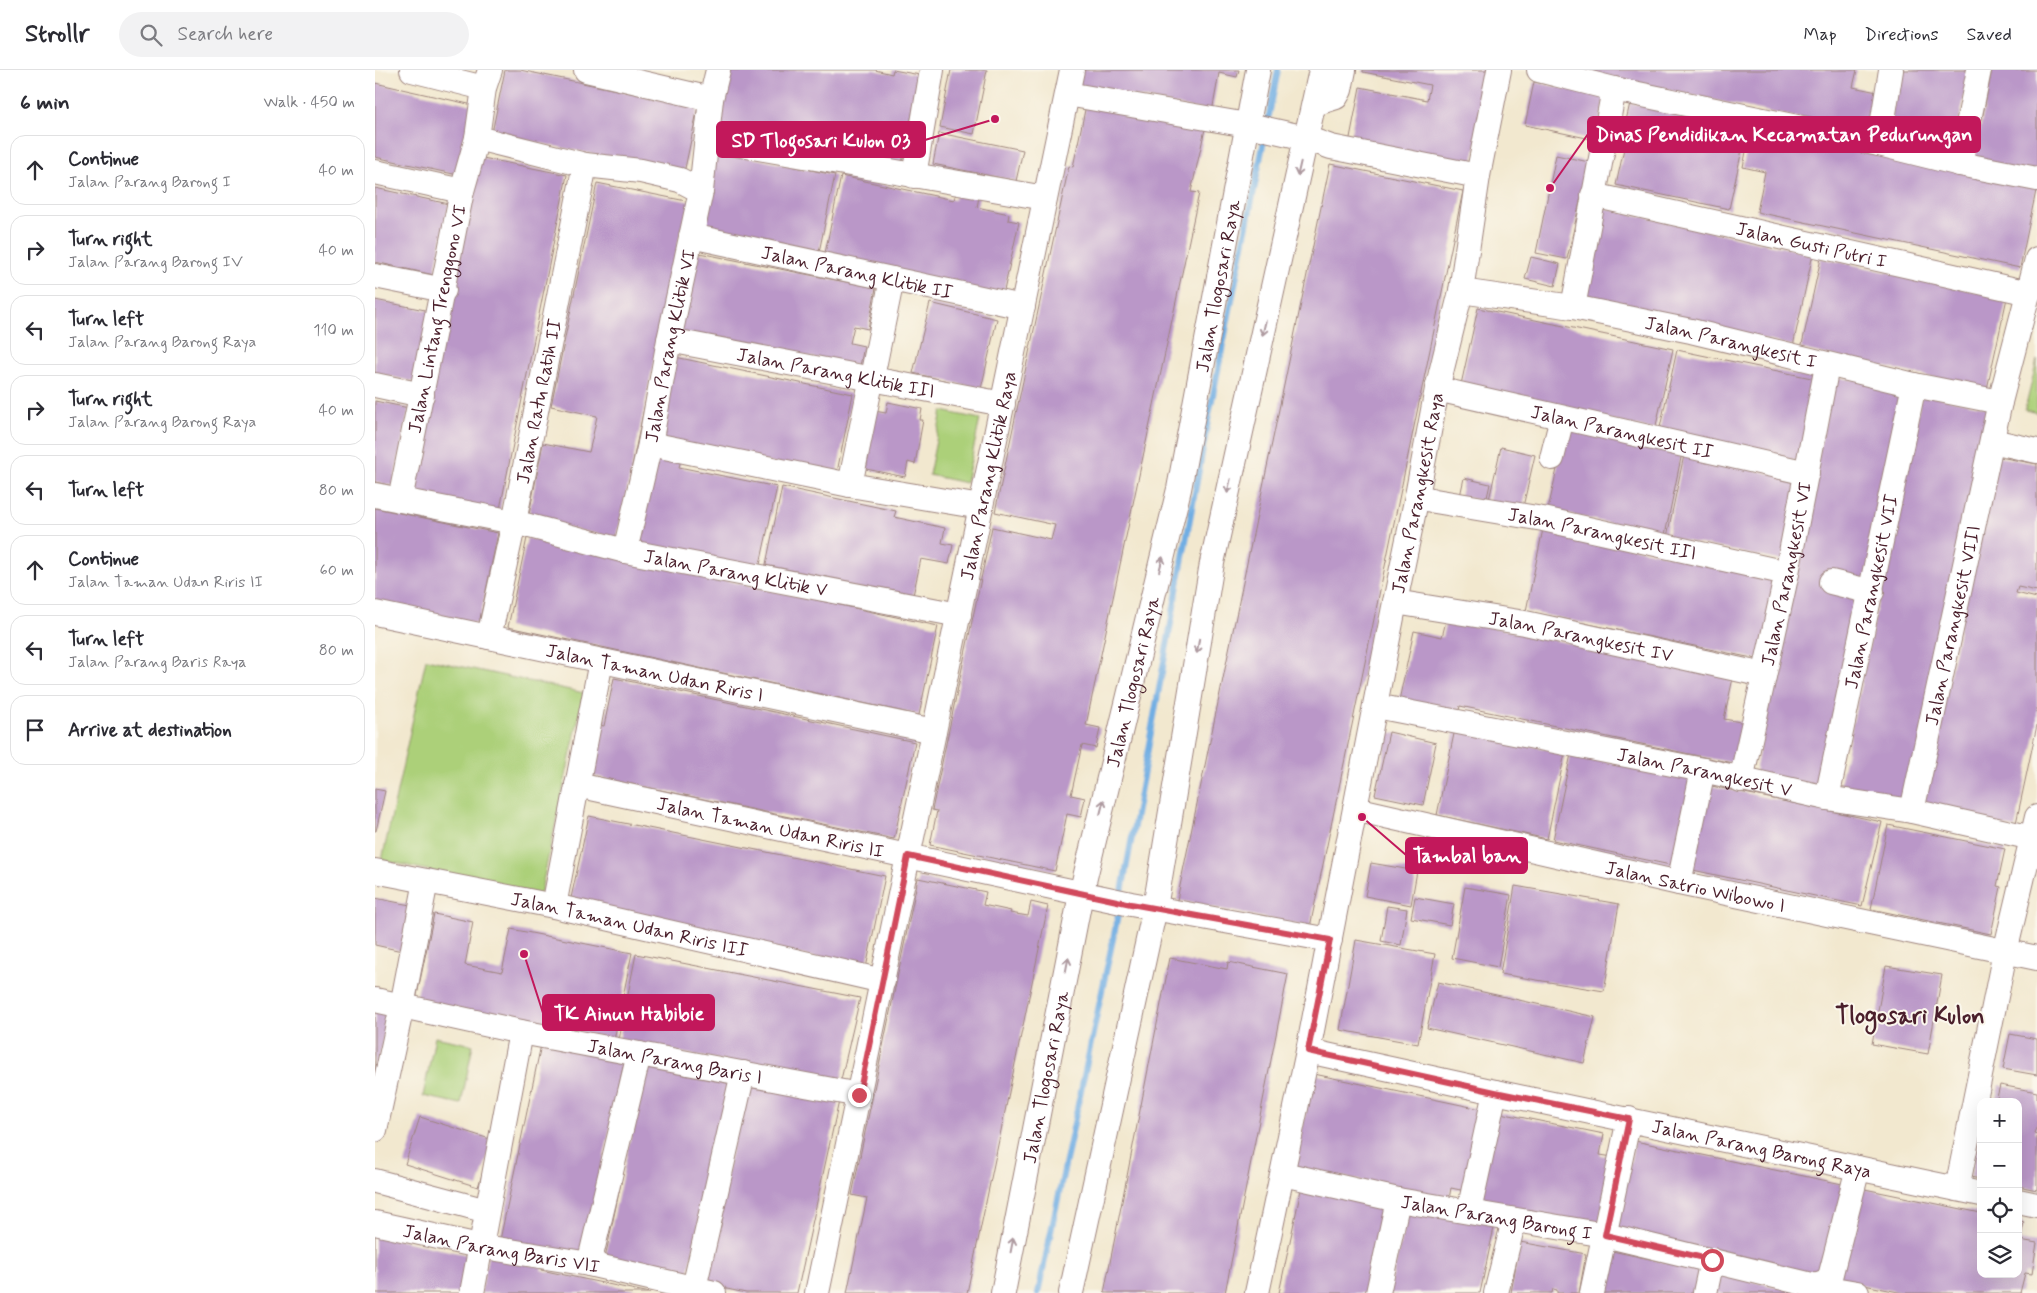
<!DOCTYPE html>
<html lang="en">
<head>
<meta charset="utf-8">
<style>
  body { margin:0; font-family:Mynerve,sans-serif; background:#f2f2f3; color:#2b2b33 }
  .controls { position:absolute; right:15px; bottom:15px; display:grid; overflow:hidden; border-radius:10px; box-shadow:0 5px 20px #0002 }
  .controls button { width:45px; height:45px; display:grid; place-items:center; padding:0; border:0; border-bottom:1px solid #e1e1e2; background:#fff; color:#2b2b33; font:25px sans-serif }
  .stop { position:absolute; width:15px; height:15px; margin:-11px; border:4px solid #d1495b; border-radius:50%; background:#fff }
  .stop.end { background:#d1495b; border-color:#fff; box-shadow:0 1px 5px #0008 }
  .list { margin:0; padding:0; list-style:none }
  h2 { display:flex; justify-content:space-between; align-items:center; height:65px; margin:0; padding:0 20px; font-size:21px }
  h2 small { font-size:16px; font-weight:400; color:#7c7c81 }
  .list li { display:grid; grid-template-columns:32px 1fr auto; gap:15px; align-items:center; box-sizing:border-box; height:70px; margin:0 10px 10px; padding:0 10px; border:1px solid #e1e1e2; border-radius:15px }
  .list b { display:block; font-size:19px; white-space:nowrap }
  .list p { margin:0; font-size:16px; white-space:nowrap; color:#7c7c81 }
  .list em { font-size:16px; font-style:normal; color:#7c7c81 }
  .icon { flex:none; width:28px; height:28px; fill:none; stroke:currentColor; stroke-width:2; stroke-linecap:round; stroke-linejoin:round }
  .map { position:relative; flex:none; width:1662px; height:1223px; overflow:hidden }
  header { display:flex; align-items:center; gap:30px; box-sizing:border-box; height:70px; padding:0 25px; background:#fff; border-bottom:1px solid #e1e1e2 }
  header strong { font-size:24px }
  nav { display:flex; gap:28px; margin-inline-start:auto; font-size:18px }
  .search { width:350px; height:45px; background:#f2f2f3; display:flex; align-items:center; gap:12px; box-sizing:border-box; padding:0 18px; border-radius:28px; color:#7c7c81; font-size:19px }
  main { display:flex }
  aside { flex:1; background:#fff }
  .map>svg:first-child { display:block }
  .green { fill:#acd079; stroke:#7b7852 }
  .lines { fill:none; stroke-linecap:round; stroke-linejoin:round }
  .stream { stroke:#71aee3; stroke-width:6 }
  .building { fill:#ba97c8 }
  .minor-casing { stroke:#9e847d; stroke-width:26 }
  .minor { stroke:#fff; stroke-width:24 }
  .oneway { stroke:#ae9aa0 }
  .route { stroke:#d1495b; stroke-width:6 }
  .labels { text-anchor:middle; stroke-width:4; stroke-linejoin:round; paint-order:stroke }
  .street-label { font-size:19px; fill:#4a1f2b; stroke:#fbf7ec }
  .district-label { font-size:24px; font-weight:bold; fill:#4a1f2b; stroke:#fbf7ec }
  .leader { fill:none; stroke:#c2185b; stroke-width:2 }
  .callout-dot { fill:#c2185b; stroke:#fbf7ec; stroke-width:2 }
  .callout { fill:#c2185b; stroke:#c2185b; stroke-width:2 }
  .callout-label { font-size:20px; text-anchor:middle; font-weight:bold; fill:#fff }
</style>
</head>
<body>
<header>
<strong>Strollr</strong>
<div class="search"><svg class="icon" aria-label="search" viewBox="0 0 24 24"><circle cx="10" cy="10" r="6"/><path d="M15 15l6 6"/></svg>Search here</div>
<nav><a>Map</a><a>Directions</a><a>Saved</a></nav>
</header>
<main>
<aside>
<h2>6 min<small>Walk · 450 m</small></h2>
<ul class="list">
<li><svg class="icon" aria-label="ahead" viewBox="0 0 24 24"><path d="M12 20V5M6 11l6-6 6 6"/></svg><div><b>Continue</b><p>Jalan Parang Barong I</p></div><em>40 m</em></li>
<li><svg class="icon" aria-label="right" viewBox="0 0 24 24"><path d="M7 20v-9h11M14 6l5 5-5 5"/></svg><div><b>Turn right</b><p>Jalan Parang Barong IV</p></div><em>40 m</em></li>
<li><svg class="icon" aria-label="left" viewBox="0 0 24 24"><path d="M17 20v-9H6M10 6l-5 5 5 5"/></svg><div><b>Turn left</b><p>Jalan Parang Barong Raya</p></div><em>110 m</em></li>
<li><svg class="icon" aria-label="right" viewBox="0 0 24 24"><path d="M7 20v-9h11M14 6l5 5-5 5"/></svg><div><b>Turn right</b><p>Jalan Parang Barong Raya</p></div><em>40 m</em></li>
<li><svg class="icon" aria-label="left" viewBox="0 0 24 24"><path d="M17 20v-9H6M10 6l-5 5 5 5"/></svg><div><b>Turn left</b></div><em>80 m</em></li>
<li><svg class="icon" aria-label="ahead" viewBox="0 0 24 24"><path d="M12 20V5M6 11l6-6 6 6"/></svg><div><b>Continue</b><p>Jalan Taman Udan Riris II</p></div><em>60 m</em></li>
<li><svg class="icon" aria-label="left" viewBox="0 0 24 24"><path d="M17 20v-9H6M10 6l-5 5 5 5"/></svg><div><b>Turn left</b><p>Jalan Parang Baris Raya</p></div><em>80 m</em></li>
<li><svg class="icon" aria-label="arrive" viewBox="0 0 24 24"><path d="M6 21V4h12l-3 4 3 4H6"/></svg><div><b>Arrive at destination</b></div></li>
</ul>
</aside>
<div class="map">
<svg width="1662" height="1223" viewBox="0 0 1662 1223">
  <rect width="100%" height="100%" fill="#fbf7ec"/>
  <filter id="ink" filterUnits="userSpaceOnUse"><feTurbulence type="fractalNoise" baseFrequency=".02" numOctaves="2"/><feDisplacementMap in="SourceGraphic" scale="10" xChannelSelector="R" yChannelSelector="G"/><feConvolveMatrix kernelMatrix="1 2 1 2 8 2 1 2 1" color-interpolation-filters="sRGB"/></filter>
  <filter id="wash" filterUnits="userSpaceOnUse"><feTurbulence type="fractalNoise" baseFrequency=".0096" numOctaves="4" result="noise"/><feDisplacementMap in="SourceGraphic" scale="20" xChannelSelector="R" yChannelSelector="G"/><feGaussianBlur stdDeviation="1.12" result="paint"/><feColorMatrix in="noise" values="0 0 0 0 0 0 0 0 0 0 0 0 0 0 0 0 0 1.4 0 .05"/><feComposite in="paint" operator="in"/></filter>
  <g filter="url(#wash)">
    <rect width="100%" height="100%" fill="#f2e8cf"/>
    <g class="green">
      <polygon points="1662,290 1662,343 1650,340"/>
      <polygon points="567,341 605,349 591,413 554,405"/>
      <polygon points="51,589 209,623 165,825 7,790"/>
      <polygon points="60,967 98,975 86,1034 48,1026"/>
    </g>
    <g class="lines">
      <g class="stream">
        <polyline points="746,827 834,345 903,0"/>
        <polyline points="663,1223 745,836"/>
      </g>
    </g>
    <g id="blocks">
      <g class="building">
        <polygon points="130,0 145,0 323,37 309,103 117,63"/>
        <polygon points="354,0 500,0 517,4 518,0 545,5 526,98 499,93 501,86 373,61 371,68 341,62"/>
        <polygon points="576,0 612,0 599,64 565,57"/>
        <polygon points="705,0 864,0 862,7 844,3 837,42 702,15"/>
        <polygon points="988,0 1116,0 1096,101 973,78 985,17 1052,30 1055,15 988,2"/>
        <polygon points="1198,0 1482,0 1478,17 1507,23 1498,64"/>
        <polygon points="1525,0 1595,0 1577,84 1511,70"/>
        <polygon points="1617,0 1662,0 1662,106 1598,94"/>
        <polygon points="1159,12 1230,27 1221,70 1150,55"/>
        <polygon points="0,13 98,35 83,105 0,87"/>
        <polygon points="1255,33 1372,57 1354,139 1241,115 1250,74 1246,73"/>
        <polygon points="711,35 830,59 816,122 824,123 711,655 725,658 721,678 707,675 696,725 710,728 706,747 692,744 680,801 555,775 562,741 557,740 617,457 676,470 680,455 620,442 694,96 698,97"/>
        <polygon points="1376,56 1662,116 1645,198 1382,142 1390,102 1368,97"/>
        <polygon points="564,63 648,80 641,111 558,94"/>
        <polygon points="341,75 367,86 460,105 443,187 322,162"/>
        <polygon points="1181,85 1214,92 1192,189 1161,183"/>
        <polygon points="103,87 192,105 124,444 34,426"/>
        <polygon points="955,94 1088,121 935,857 802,830"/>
        <polygon points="466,106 579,130 581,123 604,127 602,137 634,144 633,150 644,152 627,230 449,188"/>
        <polygon points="222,113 316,132 306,160 242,468 153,450 168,373 214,382 218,365 222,346 176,336"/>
        <polygon points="0,118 74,134 59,205 0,192"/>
        <polygon points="1228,138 1438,184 1418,276 1208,230"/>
        <polygon points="319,182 501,218 493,259 479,256 475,273 489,276 485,296 303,264"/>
        <polygon points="1156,187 1185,194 1180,216 1150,209"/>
        <polygon points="1446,188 1632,228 1612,319 1426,279"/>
        <polygon points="0,230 55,241 40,312 0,303"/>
        <polygon points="555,233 622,249 606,319 538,303"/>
        <polygon points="1103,238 1298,279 1280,360 1085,319"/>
        <polygon points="1302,280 1446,310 1428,392 1284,362"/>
        <polygon points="300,287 478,324 461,407 282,369"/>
        <polygon points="1459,307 1526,317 1489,526 1449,721 1379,707"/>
        <polygon points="1547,324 1615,338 1532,737 1463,723"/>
        <polygon points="0,331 34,338 18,416 0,412"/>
        <polygon points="513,332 547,339 545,350 548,350 540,394 533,392 530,407 491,399 494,385 484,383 493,340 511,343"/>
        <polygon points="1191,358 1307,383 1290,465 1173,440"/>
        <polygon points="1126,377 1160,385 1147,441 1113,434"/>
        <polygon points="278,384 306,390 304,397 402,417 384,499 258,475"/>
        <polygon points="1309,385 1426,410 1408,491 1292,467"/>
        <polygon points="1619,386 1662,394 1662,521 1643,517 1641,523 1662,528 1662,655 1640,758 1548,739"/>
        <polygon points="1089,408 1115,414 1111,432 1085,426"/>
        <polygon points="407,417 521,441 519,447 570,458 567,473 578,475 574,494 546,489 537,530 390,499"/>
        <polygon points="0,438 123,463 104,554 0,532"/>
        <polygon points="1168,459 1404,509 1387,590 1151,541"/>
        <polygon points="152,468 563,556 544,645 133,557"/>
        <polygon points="1071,551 1102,557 1103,554 1358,608 1349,649 1371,653 1362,694 1085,636 1082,648 1023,635 1039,561 1067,567"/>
        <polygon points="239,608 540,672 519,769 214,705 225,655 229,656"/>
        <polygon points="1080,659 1190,683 1172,769 1062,745"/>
        <polygon points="1014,662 1061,673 1048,735 1000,725"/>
        <polygon points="1196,684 1318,709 1300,796 1178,770"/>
        <polygon points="1332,715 1507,752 1487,836 1313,799"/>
        <polygon points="0,719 10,721 1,761 0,761"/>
        <polygon points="214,746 510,806 491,898 194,837"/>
        <polygon points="1513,755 1630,779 1622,816 1626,817 1616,864 1496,839"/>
        <polygon points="996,793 1042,801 1036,835 990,826"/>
        <polygon points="543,808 611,822 608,835 636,841 635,843 653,846 656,832 673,836 592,1223 472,1223 492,1128 477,1125"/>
        <polygon points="1140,816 1244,834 1229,921 1125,904"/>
        <polygon points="1090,817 1136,825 1123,897 1077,888"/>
        <polygon points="1040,827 1079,834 1075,855 1036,848"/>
        <polygon points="0,828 45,837 36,883 0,875"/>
        <polygon points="1012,836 1032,839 1026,875 1006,871"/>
        <polygon points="59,844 98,852 90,895 101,897 127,902 136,859 257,883 239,970 41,930"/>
        <polygon points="981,870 1060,884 1043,974 965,960"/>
        <polygon points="261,884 485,928 465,1014 244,970"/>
        <polygon points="795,888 852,899 853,892 913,904 850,1223 729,1223"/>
        <polygon points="1511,896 1567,905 1553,984 1497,974"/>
        <polygon points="1063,912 1220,947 1209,993 1052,958"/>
        <polygon points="0,940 14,943 0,1007"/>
        <polygon points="1635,964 1662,969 1662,1005 1628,999"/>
        <polygon points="167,970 250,987 208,1187 125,1170"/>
        <polygon points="271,994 354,1011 312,1210 229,1193"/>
        <polygon points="939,1004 1115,1041 1095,1122 1076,1118 1074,1129 919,1097"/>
        <polygon points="371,1013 464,1031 422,1223 371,1223 328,1214"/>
        <polygon points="1625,1015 1662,1022 1662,1056 1659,1063 1662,1064 1662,1120 1643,1116 1646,1103 1643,1102 1643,1032 1621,1032"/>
        <polygon points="1120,1042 1229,1064 1225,1085 1238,1087 1223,1160 1101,1134"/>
        <polygon points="45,1047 118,1070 103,1117 30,1094"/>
        <polygon points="1606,1054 1606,1109 1595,1107"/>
        <polygon points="1260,1071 1472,1115 1450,1207 1240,1163"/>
        <polygon points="927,1115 1014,1134 996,1223 904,1223"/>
        <polygon points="1480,1117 1606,1143 1606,1204 1643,1204 1643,1150 1649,1152 1645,1170 1662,1173 1657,1204 1650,1203 1645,1223 1528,1223 1460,1209"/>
        <polygon points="1034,1134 1120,1153 1105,1223 1014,1223"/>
        <polygon points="0,1165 93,1185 85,1223 0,1223"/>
        <polygon points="1145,1172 1211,1184 1204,1223 1182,1223 1182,1220 1178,1219 1177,1223 1136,1223"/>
        <polygon points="1237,1181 1327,1200 1322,1223 1227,1223"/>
        <polygon points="113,1186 167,1197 166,1200 275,1223 106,1223"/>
        <polygon points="1339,1203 1429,1223 1335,1223"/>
      </g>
    </g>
  </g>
  <g filter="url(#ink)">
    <use href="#blocks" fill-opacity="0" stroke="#9e847d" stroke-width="1"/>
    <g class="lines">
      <g class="minor-casing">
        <g id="minor">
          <polyline points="37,0 109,18"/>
          <polyline points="211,0 336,29"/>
          <polyline points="1164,0 1239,19 1504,74 1585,94 1662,109"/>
          <polyline points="692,24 878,56 931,68 956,77 1103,106"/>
          <polyline points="939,34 961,27 965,20 969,0"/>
          <polyline points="102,68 210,95 266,101 305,110 326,121"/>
          <polyline points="332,69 670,128"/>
          <polyline points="1504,74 1516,0"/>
          <polyline points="1585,94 1604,0"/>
          <polyline points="0,102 87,121"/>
          <polyline points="539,106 557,0"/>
          <path id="s1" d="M1218 125 1654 223"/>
          <path id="s2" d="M316 166 648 237"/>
          <polyline points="0,206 69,220"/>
          <path id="s3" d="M1086 221 1198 237 1316 261 1539 315 1625 332"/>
          <polyline points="1198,237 1239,19"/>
          <path id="s4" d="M294 270 628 334"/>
          <polyline points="0,315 47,325"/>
          <path id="s5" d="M1062 319 1432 403"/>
          <polyline points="1617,371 1662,381"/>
          <polyline points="275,374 475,415 606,437"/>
          <polyline points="1177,388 1187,348"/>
          <polyline points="475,415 517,209"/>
          <path id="s6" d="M0 425 139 452 250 481 584 545"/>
          <path id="s7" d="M1042 426 1060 431 1168 449 1412 503"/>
          <path id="s8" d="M25 430 87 121 102 68 109 18 115 0"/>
          <path id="s9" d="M250 481 275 374 294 270 326 121 336 29 343 0"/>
          <polyline points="1456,512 1497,522"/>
          <path id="s10" d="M1020 532 1150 553 1389 605"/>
          <path id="s11" d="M0 543 559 661"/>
          <path id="s12" d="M114 567 139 452 210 95"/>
          <path id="s13" d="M1001 636 1328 700 1452 728 1537 741 1662 769"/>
          <path id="s14" d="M1366 710 1412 503 1452 296"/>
          <path id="s15" d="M202 715 756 834 955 870"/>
          <path id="s16" d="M1452 728 1539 315"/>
          <path id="s17" d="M980 739 1304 813 1662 888"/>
          <path id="s18" d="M1537 741 1625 332 1662 189"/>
          <path id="s19" d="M0 801 179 836 508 911"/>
          <polyline points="1304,813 1328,700"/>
          <polyline points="179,836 226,591"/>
          <path id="s20" d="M0 930 146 962 484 1025"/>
          <path id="s21" d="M933 981 1120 1022 1606 1124"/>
          <polyline points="0,1060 27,936 51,811"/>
          <path id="s22" d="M908 1104 1023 1130 1230 1165 1441 1216 1482 1223"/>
          <polyline points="0,1111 112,1141"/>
          <polyline points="1582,1119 1630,882 1662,747"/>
          <polyline points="1643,1131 1662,1135"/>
          <polyline points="1094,1141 1120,1022"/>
          <path id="s23" d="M0 1153 104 1176 214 1194 339 1223"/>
          <polyline points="214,1194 264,984"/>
          <polyline points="319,1218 368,1003"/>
          <polyline points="97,1223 146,962"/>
          <path id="s24" d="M442 1223 697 0"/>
          <path id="s25" d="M628 1223 706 824 804 419 883 0"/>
          <polyline points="696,1223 780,838 837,493 946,0"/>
          <path id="s26" d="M882 1223 933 981 1020 532 1042 426 1062 319 1086 221 1103 106 1124 0"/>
          <polyline points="1003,1223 1023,1130"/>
          <polyline points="1121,1223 1139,1150"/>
          <polyline points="1217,1223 1254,1049"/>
          <polyline points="1330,1223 1337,1190"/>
          <polyline points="1439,1223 1441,1216 1454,1211 1483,1098"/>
        </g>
      </g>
      <use href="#minor" class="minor"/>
    </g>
    <defs><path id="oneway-shaft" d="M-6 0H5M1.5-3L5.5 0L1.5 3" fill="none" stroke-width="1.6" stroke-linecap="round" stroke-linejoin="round" transform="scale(1.25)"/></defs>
    <g class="oneway">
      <use href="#oneway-shaft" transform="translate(924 99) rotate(103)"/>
      <use href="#oneway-shaft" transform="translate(889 258) rotate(103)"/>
      <use href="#oneway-shaft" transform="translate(854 416) rotate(103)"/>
      <use href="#oneway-shaft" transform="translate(786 494) rotate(-76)"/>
      <use href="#oneway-shaft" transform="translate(823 576) rotate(99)"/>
      <use href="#oneway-shaft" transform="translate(727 737) rotate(-76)"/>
      <use href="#oneway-shaft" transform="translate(692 895) rotate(-79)"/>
      <use href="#oneway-shaft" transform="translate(637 1175) rotate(-79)"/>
    </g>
  </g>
  <g class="lines" filter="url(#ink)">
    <polyline class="route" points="484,1025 533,786 756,834 955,870 933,981 1120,1022 1254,1049 1230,1165 1337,1190"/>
  </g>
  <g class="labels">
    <g class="street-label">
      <text dy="7" stroke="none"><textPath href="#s1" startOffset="224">Jalan Gusti Putri I</textPath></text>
      <text dy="7" stroke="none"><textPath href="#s2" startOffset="170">Jalan Parang Klitik II</textPath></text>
      <text dy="7" stroke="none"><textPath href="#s25" startOffset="1030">Jalan Tlogosari Raya</textPath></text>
      <text dy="7" stroke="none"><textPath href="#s8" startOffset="185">Jalan Lintang Trenggono VI</textPath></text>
      <text dy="7" stroke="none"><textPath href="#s3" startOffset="275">Jalan Parangkesit I</textPath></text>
      <text dy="7" stroke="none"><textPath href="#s9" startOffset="210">Jalan Parang Klitik VI</textPath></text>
      <text dy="7" stroke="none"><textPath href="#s4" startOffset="170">Jalan Parang Klitik III</textPath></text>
      <text dy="7" stroke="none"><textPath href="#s12" startOffset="241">Jalan Ratu Ratih II</textPath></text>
      <text dy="7" stroke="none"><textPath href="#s5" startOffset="190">Jalan Parangkesit II</textPath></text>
      <text dy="7" stroke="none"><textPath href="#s24" startOffset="835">Jalan Parang Klitik Raya</textPath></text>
      <text dy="7" stroke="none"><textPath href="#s26" startOffset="816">Jalan Parangkesit Raya</textPath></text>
      <text dy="7" stroke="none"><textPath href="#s7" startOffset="189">Jalan Parangkesit III</textPath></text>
      <text dy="7" stroke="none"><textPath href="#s6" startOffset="369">Jalan Parang Klitik V</textPath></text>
      <text dy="7" stroke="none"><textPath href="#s14" startOffset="211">Jalan Parangkesit VI</textPath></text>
      <text dy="7" stroke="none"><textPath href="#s16" startOffset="211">Jalan Parangkesit VII</textPath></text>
      <text dy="7" stroke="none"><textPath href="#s18" startOffset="190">Jalan Parangkesit VIII</textPath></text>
      <text dy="7" stroke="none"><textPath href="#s10" startOffset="189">Jalan Parangkesit IV</textPath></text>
      <text dy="7" stroke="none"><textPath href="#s11" startOffset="286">Jalan Taman Udan Riris I</textPath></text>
      <text dy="7" stroke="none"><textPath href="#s25" startOffset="625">Jalan Tlogosari Raya</textPath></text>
      <text dy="7" stroke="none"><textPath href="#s13" startOffset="335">Jalan Parangkesit V</textPath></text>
      <text dy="7" stroke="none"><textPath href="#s15" startOffset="198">Jalan Taman Udan Riris II</textPath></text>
      <text dy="7" stroke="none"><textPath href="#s17" startOffset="349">Jalan Satrio Wibowo I</textPath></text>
      <text dy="7" stroke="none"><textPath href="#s19" startOffset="260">Jalan Taman Udan Riris III</textPath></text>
      <text dy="7" stroke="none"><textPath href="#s20" startOffset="306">Jalan Parang Baris I</textPath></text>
      <text dy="7" stroke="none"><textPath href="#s25" startOffset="220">Jalan Tlogosari Raya</textPath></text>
      <text dy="7" stroke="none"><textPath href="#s21" startOffset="464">Jalan Parang Barong Raya</textPath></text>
      <text dy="7" stroke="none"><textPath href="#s22" startOffset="218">Jalan Parang Barong I</textPath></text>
      <text dy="7" stroke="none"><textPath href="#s23" startOffset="129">Jalan Parang Baris VII</textPath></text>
    </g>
    <g class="district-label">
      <text x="1535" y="953">Tlogosari Kulon</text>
    </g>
  </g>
  <path class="leader" d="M1175 118L1213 64M620 49L550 70M987 747L1031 785M149 884L168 943"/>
  <g class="callout-dot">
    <circle cx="1175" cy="118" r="5"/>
    <circle cx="620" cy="49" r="5"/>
    <circle cx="987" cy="747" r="5"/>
    <circle cx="149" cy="884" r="5"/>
  </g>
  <g class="callout">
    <rect x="1213" y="47" width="392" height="35" rx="5"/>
    <rect x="342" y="52" width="208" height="35" rx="5"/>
    <rect x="1031" y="768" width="121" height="35" rx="5"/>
    <rect x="168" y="925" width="171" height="35" rx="5"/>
  </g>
  <g class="callout-label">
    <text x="1409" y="71">Dinas Pendidikan Kecamatan Pedurungan</text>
    <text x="446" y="77">SD Tlogosari Kulon 03</text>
    <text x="1092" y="792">Tambal ban</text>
    <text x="254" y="950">TK Ainun Habibie</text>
  </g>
</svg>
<div class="controls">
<button>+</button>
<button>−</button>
<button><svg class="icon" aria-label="locate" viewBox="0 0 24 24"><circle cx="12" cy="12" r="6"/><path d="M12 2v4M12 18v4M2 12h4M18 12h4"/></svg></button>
<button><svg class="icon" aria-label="layers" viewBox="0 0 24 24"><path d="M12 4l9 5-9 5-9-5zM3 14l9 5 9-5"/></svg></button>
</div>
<div class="stop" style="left:1337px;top:1190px"></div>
<div class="stop end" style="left:484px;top:1025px"></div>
</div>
</main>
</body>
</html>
